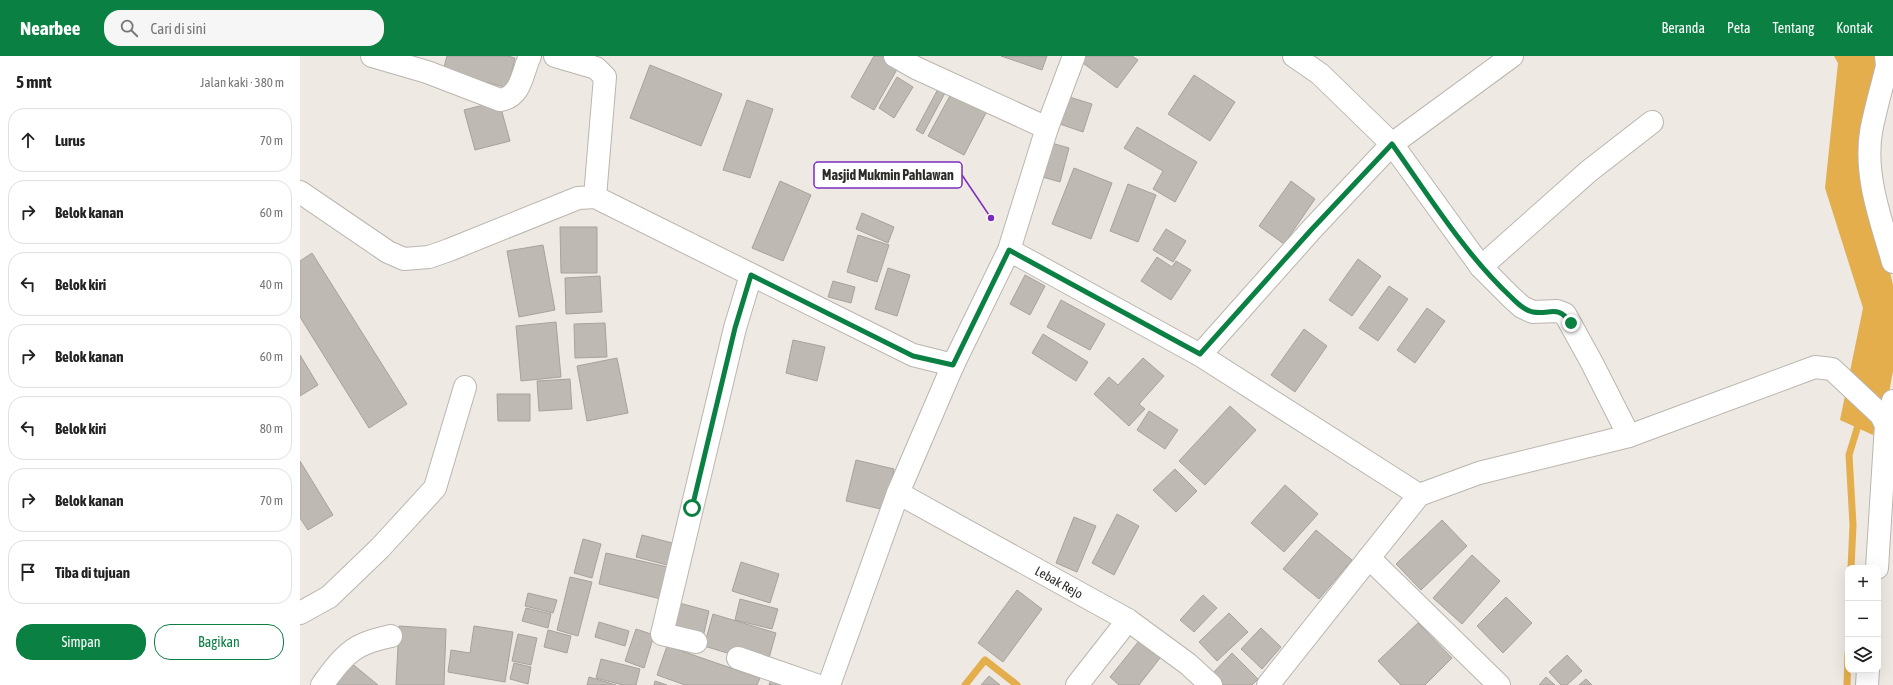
<!DOCTYPE html>
<html lang="id">
<head>
<meta charset="utf-8">
<style>
  body { margin:0; font-family:"Asap Condensed",sans-serif; background:#f6f6f6; color:#222 }
  .controls { position:absolute; right:12px; bottom:12px; display:grid; overflow:hidden; border-radius:8px; box-shadow:0 4px 16px #0002 }
  .controls button { width:36px; height:36px; display:grid; place-items:center; padding:0; border:0; border-bottom:1px solid #e0e0e0; background:#fff; color:#222; font:20px sans-serif }
  .stop { position:absolute; width:12px; height:12px; margin:-9px; border:3px solid #0b8043; border-radius:50%; background:#fff }
  .stop.end { background:#0b8043; border-color:#fff; box-shadow:0 1px 4px #0008 }
  .list { margin:0; padding:0; list-style:none }
  h2 { display:flex; justify-content:space-between; align-items:center; height:52px; margin:0; padding:0 16px; font-size:17px }
  h2 small { font-size:13px; font-weight:400; color:#767676 }
  .list li { display:grid; grid-template-columns:26px 1fr auto; gap:12px; align-items:center; box-sizing:border-box; height:64px; margin:0 8px 8px; padding:0 8px; border:1px solid #e0e0e0; border-radius:16px }
  .list b { display:block; font-size:15px; white-space:nowrap }
  .list em { font-size:13px; font-style:normal; color:#767676 }
  .actions { display:flex; gap:8px; padding:12px 16px }
  .actions a { flex:1; padding:9px 0; border:1px solid #0b8043; border-radius:16px; text-align:center; font-size:14px; color:#0b8043 }
  .actions .main { background:#0b8043; color:#fff }
  .icon { flex:none; width:22px; height:22px; fill:none; stroke:currentColor; stroke-width:2; stroke-linecap:round; stroke-linejoin:round }
  .map { position:relative; flex:none; width:1593px; height:629px; overflow:hidden }
  header { display:flex; align-items:center; gap:24px; box-sizing:border-box; height:56px; padding:0 20px; background:#0b8043; color:#fff }
  header strong { font-size:19px }
  nav { display:flex; gap:22px; margin-inline-start:auto; font-size:14px }
  .search { width:280px; height:36px; background:#f6f6f6; display:flex; align-items:center; gap:10px; box-sizing:border-box; padding:0 14px; border-radius:16px; color:#767676; font-size:15px }
  main { display:flex }
  aside { flex:1; background:#fff }
  .map>svg:first-child { display:block }
  .water { fill:#e4ae4c }
  .lines { fill:none; stroke-linecap:round; stroke-linejoin:round }
  .stream { stroke:#e4ae4c; stroke-width:7 }
  .building { fill:#bebab3; stroke:#a6a29c }
  .minor-casing { stroke:#bab5af; stroke-width:24 }
  .minor { stroke:#fff; stroke-width:22 }
  .route { stroke:#0b8043; stroke-width:5 }
  .labels { text-anchor:middle; stroke-width:3; stroke-linejoin:round; paint-order:stroke }
  .street-label { font-size:13px; fill:#2c2b28; stroke:#fff }
  .leader { fill:none; stroke:#7b2cbf; stroke-width:1.5 }
  .callout-dot { fill:#7b2cbf; stroke:#fff; stroke-width:1.5 }
  .callout { fill:#fff; stroke:#7b2cbf; stroke-width:1.5 }
  .callout-label { font-size:14px; text-anchor:middle; font-weight:bold; fill:#2c2b28 }
</style>
</head>
<body>
<header>
<strong>Nearbee</strong>
<div class="search"><svg class="icon" aria-label="search" viewBox="0 0 24 24"><circle cx="10" cy="10" r="6"/><path d="M15 15l6 6"/></svg>Cari di sini</div>
<nav><a>Beranda</a><a>Peta</a><a>Tentang</a><a>Kontak</a></nav>
</header>
<main>
<aside>
<h2>5 mnt<small>Jalan kaki · 380 m</small></h2>
<ul class="list">
<li><svg class="icon" aria-label="ahead" viewBox="0 0 24 24"><path d="M12 20V5M6 11l6-6 6 6"/></svg><div><b>Lurus</b></div><em>70 m</em></li>
<li><svg class="icon" aria-label="right" viewBox="0 0 24 24"><path d="M7 20v-9h11M14 6l5 5-5 5"/></svg><div><b>Belok kanan</b></div><em>60 m</em></li>
<li><svg class="icon" aria-label="left" viewBox="0 0 24 24"><path d="M17 20v-9H6M10 6l-5 5 5 5"/></svg><div><b>Belok kiri</b></div><em>40 m</em></li>
<li><svg class="icon" aria-label="right" viewBox="0 0 24 24"><path d="M7 20v-9h11M14 6l5 5-5 5"/></svg><div><b>Belok kanan</b></div><em>60 m</em></li>
<li><svg class="icon" aria-label="left" viewBox="0 0 24 24"><path d="M17 20v-9H6M10 6l-5 5 5 5"/></svg><div><b>Belok kiri</b></div><em>80 m</em></li>
<li><svg class="icon" aria-label="right" viewBox="0 0 24 24"><path d="M7 20v-9h11M14 6l5 5-5 5"/></svg><div><b>Belok kanan</b></div><em>70 m</em></li>
<li><svg class="icon" aria-label="arrive" viewBox="0 0 24 24"><path d="M6 21V4h12l-3 4 3 4H6"/></svg><div><b>Tiba di tujuan</b></div></li>
</ul>
<div class="actions"><a class="main">Simpan</a><a>Bagikan</a></div>
</aside>
<div class="map">
<svg width="1593" height="629" viewBox="0 0 1593 629">
  <rect width="100%" height="100%" fill="#eeeae3"/>
  <polygon class="water" points="1534,0 1576,0 1582,14 1568,122 1593,229 1593,315 1589,337 1573,379 1540,364 1563,252 1525,132 1538,7"/>
  <g class="lines">
    <g class="stream">
      <polyline points="1551,512 1553,469 1549,399 1560,363"/>
      <polyline points="665,629 685,604 717,629"/>
      <polyline points="1547,629 1548,597"/>
    </g>
  </g>
  <g class="building">
    <polygon points="147,0 208,0 215,2 208,32 143,15"/>
    <polygon points="574,0 585,0 600,8 574,54 551,41"/>
    <polygon points="701,0 747,0 742,14"/>
    <polygon points="777,0 832,0 838,4 817,32 776,2"/>
    <polygon points="350,9 422,38 401,90 330,62"/>
    <polygon points="894,19 935,46 910,85 868,58"/>
    <polygon points="597,21 613,31 594,62 579,52"/>
    <polygon points="638,33 645,37 623,78 616,74"/>
    <polygon points="652,36 687,55 664,99 628,80"/>
    <polygon points="766,40 792,48 783,76 757,67"/>
    <polygon points="447,44 473,53 450,122 423,114"/>
    <polygon points="199,45 210,85 175,94 164,54"/>
    <polygon points="837,71 897,106 875,146 853,133 863,115 824,92"/>
    <polygon points="748,86 769,92 760,126 739,120"/>
    <polygon points="774,112 812,127 791,183 752,168"/>
    <polygon points="480,125 511,139 483,205 452,192"/>
    <polygon points="991,125 1015,143 984,188 959,170"/>
    <polygon points="828,128 856,139 838,186 810,175"/>
    <polygon points="562,157 594,171 588,187 556,173"/>
    <polygon points="260,171 297,171 297,217 261,217"/>
    <polygon points="866,173 886,185 873,206 853,194"/>
    <polygon points="558,179 589,189 577,226 547,216"/>
    <polygon points="243,189 255,254 219,261 207,195"/>
    <polygon points="12,197 107,348 69,372 0,261 0,205"/>
    <polygon points="857,201 872,211 876,205 891,214 871,244 841,225"/>
    <polygon points="1058,203 1081,220 1052,260 1029,244"/>
    <polygon points="588,212 610,219 597,260 575,253"/>
    <polygon points="725,219 745,230 730,259 710,248"/>
    <polygon points="300,220 302,256 266,258 265,222"/>
    <polygon points="533,225 555,231 551,247 528,241"/>
    <polygon points="1089,230 1108,243 1078,285 1059,272"/>
    <polygon points="761,244 805,268 790,294 747,271"/>
    <polygon points="1127,252 1145,265 1115,307 1097,294"/>
    <polygon points="256,266 261,321 221,325 216,270"/>
    <polygon points="305,267 307,301 275,302 274,268"/>
    <polygon points="1004,273 1027,290 995,336 971,319"/>
    <polygon points="743,278 788,306 776,325 732,297"/>
    <polygon points="493,284 525,291 517,325 486,317"/>
    <polygon points="0,299 18,329 0,340"/>
    <polygon points="317,302 328,357 287,365 277,310"/>
    <polygon points="843,302 864,320 839,348 845,353 829,370 794,338 809,321 818,329"/>
    <polygon points="270,323 272,353 239,355 237,325"/>
    <polygon points="197,338 230,338 230,365 198,365"/>
    <polygon points="930,350 956,374 905,429 879,405"/>
    <polygon points="849,355 878,374 865,393 837,374"/>
    <polygon points="556,404 594,413 585,454 546,445"/>
    <polygon points="0,405 33,459 8,474 0,462"/>
    <polygon points="875,413 897,435 876,456 853,434"/>
    <polygon points="985,429 1018,458 984,496 951,467"/>
    <polygon points="817,458 839,470 814,519 792,507"/>
    <polygon points="774,461 796,470 777,516 756,507"/>
    <polygon points="1142,464 1167,490 1121,534 1096,508"/>
    <polygon points="1016,474 1052,504 1019,543 983,513"/>
    <polygon points="342,479 380,489 375,511 336,501"/>
    <polygon points="283,483 301,488 292,522 274,517"/>
    <polygon points="306,497 372,512 365,544 299,528"/>
    <polygon points="1172,499 1200,525 1162,568 1133,542"/>
    <polygon points="441,506 479,518 470,547 432,535"/>
    <polygon points="270,521 292,526 278,580 257,574"/>
    <polygon points="717,534 742,553 703,606 678,587"/>
    <polygon points="228,537 257,544 253,557 225,550"/>
    <polygon points="903,539 917,552 894,576 880,564"/>
    <polygon points="1206,541 1232,567 1203,597 1177,570"/>
    <polygon points="440,543 478,553 472,573 435,564"/>
    <polygon points="372,545 409,555 402,586 364,576"/>
    <polygon points="226,552 251,558 248,572 222,565"/>
    <polygon points="929,557 948,576 917,605 899,586"/>
    <polygon points="413,558 476,577 467,609 404,590"/>
    <polygon points="299,566 329,575 325,590 295,581"/>
    <polygon points="1118,567 1152,602 1125,629 1101,629 1078,605"/>
    <polygon points="99,570 146,573 144,629 96,629"/>
    <polygon points="174,570 213,576 205,626 148,616 151,594 170,597"/>
    <polygon points="961,572 981,591 962,613 941,593"/>
    <polygon points="336,573 354,579 344,612 325,605"/>
    <polygon points="248,574 271,580 267,597 244,591"/>
    <polygon points="218,578 237,582 231,609 212,605"/>
    <polygon points="839,585 860,602 839,629 819,629 810,621"/>
    <polygon points="367,590 460,622 457,629 385,629 357,619"/>
    <polygon points="932,597 958,623 952,629 923,629 912,618"/>
    <polygon points="1267,599 1282,615 1267,629 1261,629 1249,616"/>
    <polygon points="301,603 340,613 336,629 323,629 296,622"/>
    <polygon points="50,606 78,629 32,629"/>
    <polygon points="214,607 231,611 228,628 210,623"/>
    <polygon points="472,620 502,629 469,629"/>
    <polygon points="689,620 700,629 681,629"/>
    <polygon points="289,621 316,629 287,629"/>
    <polygon points="1246,621 1255,629 1239,629"/>
    <polygon points="1286,623 1292,629 1279,629"/>
    <polygon points="355,625 367,629 354,629"/>
  </g>
  <g class="lines">
    <g class="minor-casing">
      <g id="minor">
        <path d="M72 0 127 16 200 44C222 41 222 16 230 0"/>
        <polyline points="255,0 296,12 305,21 295,141"/>
        <polyline points="595,0 616,12 747,72"/>
        <polyline points="994,0 1020,18 1092,88 1181,211 1211,241 1222,251 1233,256 1257,255 1265,258 1292,307 1329,380"/>
        <path d="M1586 0 1587 10C1582 31 1575 54 1571 76 1564 120 1581 164 1593 206"/>
        <polyline points="0,136 88,196 104,203 129,201 149,194 278,142 295,141 613,299 653,309"/>
        <polyline points="709,194 900,299 1119,439"/>
        <polyline points="1181,211 1289,115 1352,66"/>
        <polyline points="900,299 1012,173 1092,88 1212,0"/>
        <path id="s1" d="M598 437 828 564 888 608 911 629"/>
        <polyline points="1069,502 1199,629"/>
        <polyline points="1577,512 1586,369 1593,345"/>
        <polyline points="0,557 29,541 80,492 135,432 165,331"/>
        <polyline points="396,586 362,578 435,272 451,219"/>
        <polyline points="438,602 516,629"/>
        <path d="M22 629C33 614 46 595 64 588 73 584 82 582 91 580"/>
        <polyline points="529,629 598,437 653,309 709,194 747,72 774,0"/>
        <polyline points="777,629 828,564"/>
        <polyline points="968,629 1119,439 1179,417 1329,380 1515,311 1532,313 1581,359 1586,369 1593,377"/>
        <polyline points="1567,629 1568,614"/>
      </g>
    </g>
    <use href="#minor" class="minor"/>
  </g>
  <g class="lines">
    <path class="route" d="M392 452 435 272 451 219 613 300 653 309 709 194 900 298 1012 173 1092 88C1129 140 1164 197 1211 241 1217 247 1225 255 1233 256 1251 259 1257 248 1271 267"/>
  </g>
  <g class="labels">
    <g class="street-label">
      <text dy="5" stroke="none"><textPath href="#s1" startOffset="184">Lebak Rejo</textPath></text>
    </g>
  </g>
  <path class="leader" d="M691 162L662 119"/>
  <circle class="callout-dot" cx="691" cy="162" r="4"/>
  <rect class="callout" x="514" y="106" width="148" height="26" rx="4"/>
  <g class="callout-label">
    <text x="588" y="124">Masjid Mukmin Pahlawan</text>
  </g>
</svg>
<div class="controls">
<button>+</button>
<button>−</button>
<button><svg class="icon" aria-label="layers" viewBox="0 0 24 24"><path d="M12 4l9 5-9 5-9-5zM3 14l9 5 9-5"/></svg></button>
</div>
<div class="stop" style="left:392px;top:452px"></div>
<div class="stop end" style="left:1271px;top:267px"></div>
</div>
</main>
</body>
</html>
